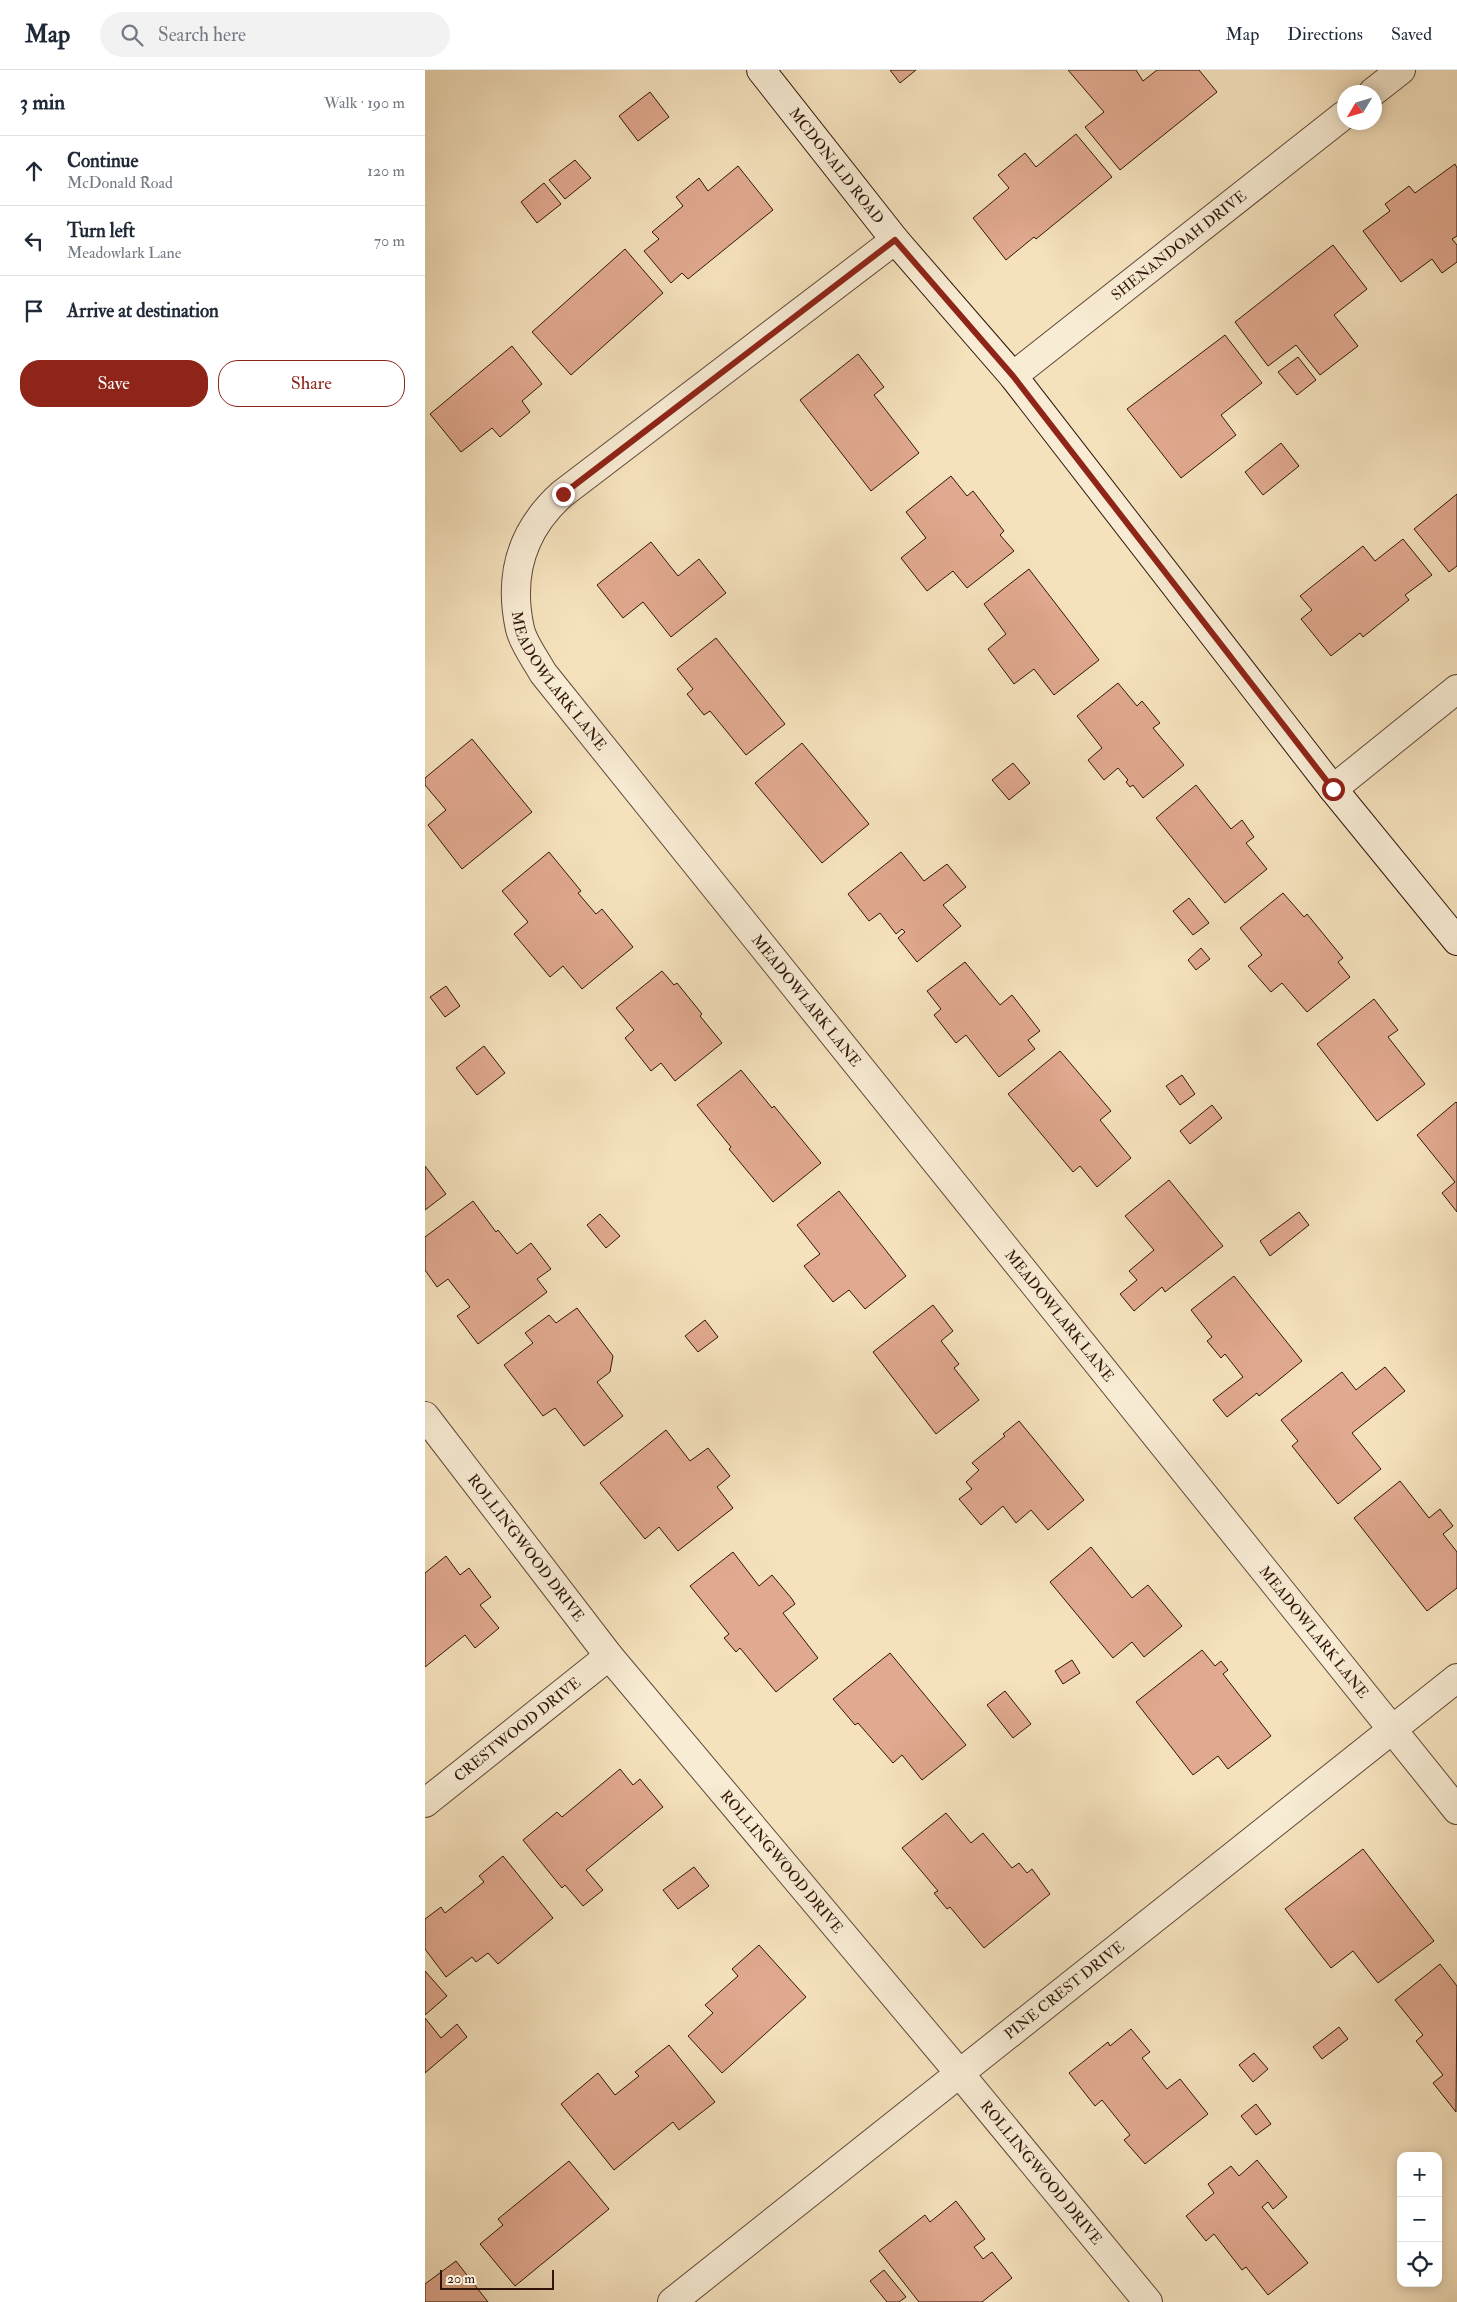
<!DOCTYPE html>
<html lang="en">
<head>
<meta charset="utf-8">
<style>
  body { margin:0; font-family:"IM FELL Double Pica",serif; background:#f2f2f3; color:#1f2937 }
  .controls { position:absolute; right:15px; bottom:15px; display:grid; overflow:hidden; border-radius:10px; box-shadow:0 2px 12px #0003 }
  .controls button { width:45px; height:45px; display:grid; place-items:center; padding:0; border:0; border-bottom:1px solid #e0e1e3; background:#fff; color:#1f2937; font:25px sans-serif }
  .compass { position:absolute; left:912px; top:15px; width:45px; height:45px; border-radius:50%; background:#fff; box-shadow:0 2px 12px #0003; rotate:232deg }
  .scale { position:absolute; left:15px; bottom:12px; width:114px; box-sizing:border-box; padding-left:5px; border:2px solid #31150b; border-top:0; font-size:14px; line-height:18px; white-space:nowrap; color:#31150b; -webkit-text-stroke:4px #f8ecd4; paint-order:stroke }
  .stop { position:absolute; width:15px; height:15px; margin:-11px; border:4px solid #8f2418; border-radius:50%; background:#fff }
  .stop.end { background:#8f2418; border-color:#fff; box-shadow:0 1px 5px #0008 }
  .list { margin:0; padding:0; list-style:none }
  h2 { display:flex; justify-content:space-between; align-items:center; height:65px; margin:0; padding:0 20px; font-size:21px }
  h2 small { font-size:16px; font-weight:400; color:#747a83 }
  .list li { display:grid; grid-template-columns:32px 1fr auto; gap:15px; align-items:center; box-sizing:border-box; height:70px; padding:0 20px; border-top:1px solid #e0e1e3 }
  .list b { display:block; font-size:19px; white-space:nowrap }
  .list p { margin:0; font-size:16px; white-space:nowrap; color:#747a83 }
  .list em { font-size:16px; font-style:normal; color:#747a83 }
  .actions { display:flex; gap:10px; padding:15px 20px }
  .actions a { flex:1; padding:11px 0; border:1px solid #8f2418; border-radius:20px; text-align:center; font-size:18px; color:#8f2418 }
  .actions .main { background:#8f2418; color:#fff }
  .icon { flex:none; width:28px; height:28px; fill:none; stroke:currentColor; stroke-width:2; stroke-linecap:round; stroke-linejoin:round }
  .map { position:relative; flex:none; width:1032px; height:2232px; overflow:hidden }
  header { display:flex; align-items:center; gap:30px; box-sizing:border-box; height:70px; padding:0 25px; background:#fff; border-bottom:1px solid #e0e1e3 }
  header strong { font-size:24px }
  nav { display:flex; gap:28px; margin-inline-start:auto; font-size:18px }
  .search { width:350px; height:45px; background:#f2f2f3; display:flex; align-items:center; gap:12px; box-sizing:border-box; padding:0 18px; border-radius:28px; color:#747a83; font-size:19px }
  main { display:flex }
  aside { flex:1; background:#fff }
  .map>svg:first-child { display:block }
  .building { fill:#e1a98f; stroke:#31150b }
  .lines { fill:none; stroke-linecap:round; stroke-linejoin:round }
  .street-casing { stroke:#624838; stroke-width:30 }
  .secondary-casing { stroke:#31150b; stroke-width:30 }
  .street { stroke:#f8ecd4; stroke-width:28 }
  .secondary { stroke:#f8ecd4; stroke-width:28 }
  .route { stroke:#8f2418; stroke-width:6 }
  .labels { text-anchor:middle; stroke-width:4.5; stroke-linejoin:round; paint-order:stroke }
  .street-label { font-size:15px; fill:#31150b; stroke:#f8ecd4 }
</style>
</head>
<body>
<header>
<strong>Map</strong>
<div class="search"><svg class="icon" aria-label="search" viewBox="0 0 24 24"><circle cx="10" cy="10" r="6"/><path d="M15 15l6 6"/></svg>Search here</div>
<nav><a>Map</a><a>Directions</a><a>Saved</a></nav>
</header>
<main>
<aside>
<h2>3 min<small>Walk · 190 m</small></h2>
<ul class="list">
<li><svg class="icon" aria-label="ahead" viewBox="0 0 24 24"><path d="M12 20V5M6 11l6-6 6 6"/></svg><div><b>Continue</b><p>McDonald Road</p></div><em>120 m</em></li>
<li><svg class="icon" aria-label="left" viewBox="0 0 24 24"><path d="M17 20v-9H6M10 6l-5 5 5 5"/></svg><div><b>Turn left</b><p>Meadowlark Lane</p></div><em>70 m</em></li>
<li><svg class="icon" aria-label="arrive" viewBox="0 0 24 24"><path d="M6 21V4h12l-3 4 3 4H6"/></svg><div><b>Arrive at destination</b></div></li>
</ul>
<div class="actions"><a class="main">Save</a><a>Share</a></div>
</aside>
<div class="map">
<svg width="1032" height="2232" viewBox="0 0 1032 2232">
  <rect width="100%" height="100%" fill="#f5e2bd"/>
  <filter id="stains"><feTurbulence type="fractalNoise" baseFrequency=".004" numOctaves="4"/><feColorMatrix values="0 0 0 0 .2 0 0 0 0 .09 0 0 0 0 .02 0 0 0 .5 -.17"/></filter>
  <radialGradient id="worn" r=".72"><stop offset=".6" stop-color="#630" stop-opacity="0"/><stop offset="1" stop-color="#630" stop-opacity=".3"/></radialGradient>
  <g class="building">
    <polygon points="465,0 491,0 475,13"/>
    <polygon points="643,0 711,0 718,11 732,0 774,0 792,22 695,100 660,57 679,42"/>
    <polygon points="225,22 244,47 213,71 194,46"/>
    <polygon points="651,64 687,107 611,169 609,167 581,190 548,148 584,118 573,105 600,83 611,97"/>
    <polygon points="150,90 166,108 140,129 124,110"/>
    <polygon points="1030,94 1032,98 1032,166 1027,169 1032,175 1032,192 1017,203 1007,189 976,212 938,161 965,141 960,134 984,116 990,123"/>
    <polygon points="313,96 348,140 263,209 257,203 246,213 219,181 234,169 227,162 258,136 251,127 274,108 283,121"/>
    <polygon points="119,113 136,134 112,153 96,132"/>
    <polygon points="908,175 942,219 909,245 933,276 895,305 871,275 843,296 810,252"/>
    <polygon points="200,179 238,223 146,305 107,262"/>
    <polygon points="800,265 837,313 796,345 811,365 756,408 702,339"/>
    <polygon points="87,276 117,314 97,331 105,342 75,367 67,358 36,382 5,344"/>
    <polygon points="433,284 459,317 449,325 494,383 446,421 375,330"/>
    <polygon points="873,287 891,310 872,325 853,302"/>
    <polygon points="856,373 874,396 838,425 820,402"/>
    <polygon points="526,406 542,426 548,421 579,461 575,465 589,481 542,518 528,501 502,521 476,488 501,468 481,442"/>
    <polygon points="1032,424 1032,496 1024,502 989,459"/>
    <polygon points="978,469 1007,505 980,525 984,530 938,567 935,563 906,586 876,549 887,540 875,526 938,476 950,491"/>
    <polygon points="226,472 253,506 274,489 301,523 246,567 218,532 198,548 172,515"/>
    <polygon points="604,499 674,590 629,625 609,599 589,614 563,579 581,564 559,534"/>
    <polygon points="291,568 360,654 321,685 285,641 279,645 262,624 268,619 252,599"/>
    <polygon points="693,613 712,636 717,631 735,653 728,658 759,695 718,728 708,715 705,717 701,712 703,710 693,698 679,710 663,690 677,678 652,646"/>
    <polygon points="47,669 107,742 37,799 3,755 21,740 0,715 0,708"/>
    <polygon points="377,673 444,754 397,793 330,713"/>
    <polygon points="588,693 605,713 584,730 567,710"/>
    <polygon points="771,715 806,759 817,750 829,767 821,773 842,799 800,833 731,748"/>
    <polygon points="124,782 156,821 153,823 171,844 177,839 208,877 157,919 138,896 125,907 89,864 103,852 77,821"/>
    <polygon points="476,782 499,811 522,794 541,817 518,835 536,856 492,892 473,868 480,862 477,859 471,864 455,843 444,851 423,824"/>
    <polygon points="858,823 879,847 882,844 918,888 913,892 925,907 882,942 857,913 846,922 823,896 837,885 815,858"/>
    <polygon points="764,828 784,853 768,865 748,841"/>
    <polygon points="776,878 785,889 771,900 763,890"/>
    <polygon points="540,892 575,935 587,925 615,961 603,970 610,979 574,1007 541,965 531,973 509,945 516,939 502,921"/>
    <polygon points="237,901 249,915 252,913 277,944 275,946 297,973 250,1011 236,993 226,1001 200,968 209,960 191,938"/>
    <polygon points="21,916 35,936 20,947 5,927"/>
    <polygon points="949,929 973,960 963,967 1000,1014 952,1051 892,974"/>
    <polygon points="59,976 80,1003 52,1025 31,998"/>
    <polygon points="635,981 686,1041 675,1050 706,1088 672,1117 655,1096 648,1102 583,1024"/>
    <polygon points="316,1000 347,1038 349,1036 396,1093 348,1132 304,1079 306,1077 272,1035"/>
    <polygon points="757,1005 770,1024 755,1035 741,1016"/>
    <polygon points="1031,1032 1032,1033 1032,1142 1017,1123 1030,1112 992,1065"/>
    <polygon points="787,1035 797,1048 765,1074 755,1061"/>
    <polygon points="0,1096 21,1124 0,1140"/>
    <polygon points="744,1110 798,1176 740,1222 737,1217 709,1241 695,1224 712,1210 704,1201 729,1180 700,1146"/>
    <polygon points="414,1121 481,1206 440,1239 424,1220 408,1232 379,1196 395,1184 372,1155"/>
    <polygon points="48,1131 71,1162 73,1160 92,1184 106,1173 126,1199 112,1209 122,1222 53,1274 32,1246 45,1237 23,1209 12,1217 0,1200 0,1167"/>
    <polygon points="874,1142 884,1155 845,1186 835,1171"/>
    <polygon points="175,1144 195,1166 181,1178 162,1155"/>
    <polygon points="809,1206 877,1291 834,1326 832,1323 802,1347 788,1330 818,1307 800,1284 796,1288 782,1271 787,1267 766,1240"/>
    <polygon points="508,1235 528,1261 516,1271 534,1294 529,1298 554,1330 511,1364 448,1282"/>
    <polygon points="152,1238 188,1286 185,1302 172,1312 198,1346 159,1376 130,1338 118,1346 79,1295 108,1273 100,1263 124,1245 131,1253"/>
    <polygon points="280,1250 293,1267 273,1282 260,1266"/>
    <polygon points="960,1297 980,1321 927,1363 956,1399 913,1434 867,1376 873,1371 856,1350 917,1302 931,1320"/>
    <polygon points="594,1351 659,1430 623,1460 606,1440 591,1453 578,1436 556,1455 534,1429 547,1419 541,1412 554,1400 547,1393 580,1366 578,1364"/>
    <polygon points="241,1360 265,1391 283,1378 305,1406 292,1417 308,1438 253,1481 234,1457 220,1469 175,1413"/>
    <polygon points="975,1411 1004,1448 1015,1439 1028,1456 1018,1464 1032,1482 1032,1518 1002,1541 929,1448"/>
    <polygon points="666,1477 707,1528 723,1515 757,1556 719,1587 707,1572 688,1588 625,1512"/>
    <polygon points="308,1482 334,1516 347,1505 367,1529 370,1534 358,1543 393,1588 351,1622 315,1578 311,1582 299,1568 304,1564 265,1516"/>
    <polygon points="21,1486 35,1505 44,1498 66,1527 55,1535 74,1558 50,1578 40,1565 0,1597 0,1503"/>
    <polygon points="777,1580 790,1596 796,1591 803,1600 798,1604 846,1666 803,1699 793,1686 768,1705 711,1632"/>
    <polygon points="465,1583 541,1675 497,1710 477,1685 468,1693 433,1653 430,1655 408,1629"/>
    <polygon points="647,1590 655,1603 638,1614 630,1601"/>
    <polygon points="580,1621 606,1654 588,1668 562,1635"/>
    <polygon points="195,1699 208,1715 215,1709 238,1737 161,1800 178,1820 158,1836 140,1815 137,1818 98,1770 132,1742 137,1747"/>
    <polygon points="521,1743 546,1773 558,1763 587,1798 594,1793 602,1803 607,1799 625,1824 559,1878 525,1837 522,1839 509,1823 513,1821 477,1778"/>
    <polygon points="938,1779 1009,1871 953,1913 928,1881 906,1898 860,1839"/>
    <polygon points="78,1786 128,1848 73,1894 63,1883 51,1892 47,1887 21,1907 0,1879 0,1849 16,1837 20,1843 59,1812 54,1806"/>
    <polygon points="269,1797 284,1816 253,1839 238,1820"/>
    <polygon points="334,1875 381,1927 297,2003 263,1966 288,1943 280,1935 313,1906 307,1899"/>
    <polygon points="1015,1894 1032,1916 1031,2042 1008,2013 1018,2005 991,1971 998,1965 970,1930"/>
    <polygon points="0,1901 22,1926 0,1945"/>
    <polygon points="0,1948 16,1968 32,1954 42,1967 0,2003"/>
    <polygon points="914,1957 923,1969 897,1989 888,1977"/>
    <polygon points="706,1959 725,1982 717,1988 742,2019 755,2009 783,2044 720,2094 699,2070 705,2065 677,2030 670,2036 644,2003 683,1972 685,1976"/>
    <polygon points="244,1975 290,2032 254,2060 248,2052 189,2100 136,2034 173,2003 190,2025 214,2006 210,2002"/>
    <polygon points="829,1983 843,1999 828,2012 814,1995"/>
    <polygon points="831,2034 846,2054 831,2065 816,2046"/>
    <polygon points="832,2090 862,2127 848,2139 843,2132 837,2137 883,2193 843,2225 821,2197 817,2200 789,2164 781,2171 761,2146 789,2123 783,2114 806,2096 814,2106"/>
    <polygon points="144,2091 184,2139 90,2216 55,2174 78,2155 73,2149"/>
    <polygon points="531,2131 560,2169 549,2177 558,2189 567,2182 587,2208 557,2232 494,2232 454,2181 500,2145 505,2152"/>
    <polygon points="31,2191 63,2232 0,2232 0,2214"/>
    <polygon points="459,2200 481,2227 474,2232 462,2232 445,2211"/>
  </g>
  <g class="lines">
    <g class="street-casing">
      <g id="street">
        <polyline points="948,22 976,0"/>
        <path id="s1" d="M470 170 137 424C97 460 83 505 95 559 98 573 111 590 118 603L1032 1740"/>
        <path id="s2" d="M588 306 919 45"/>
        <polyline points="908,719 1032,619"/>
        <path id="s3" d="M0 1346 184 1586 535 2004 723 2232"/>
        <path id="s4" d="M0 1733 184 1586"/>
        <path id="s5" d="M247 2232 1032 1608"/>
      </g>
    </g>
    <g class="secondary-casing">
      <g id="secondary">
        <path id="s6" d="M336 0 470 170 588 306 908 719 1032 871"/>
      </g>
    </g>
    <use href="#street" class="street"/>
    <use href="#secondary" class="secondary"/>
  </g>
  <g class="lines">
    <polyline class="route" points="138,424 470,170 588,306 908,719"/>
  </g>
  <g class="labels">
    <g class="street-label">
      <text dy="5" stroke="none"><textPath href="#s6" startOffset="122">MCDONALD ROAD</textPath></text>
      <text dy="5" stroke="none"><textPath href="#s2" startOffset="211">SHENANDOAH DRIVE</textPath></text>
      <text dy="5" stroke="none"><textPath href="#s1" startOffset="632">MEADOWLARK LANE</textPath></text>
      <text dy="5" stroke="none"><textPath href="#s1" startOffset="1038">MEADOWLARK LANE</textPath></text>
      <text dy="5" stroke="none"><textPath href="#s1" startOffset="1442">MEADOWLARK LANE</textPath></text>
      <text dy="5" stroke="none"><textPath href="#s3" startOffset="166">ROLLINGWOOD DRIVE</textPath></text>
      <text dy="5" stroke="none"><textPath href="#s1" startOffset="1848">MEADOWLARK LANE</textPath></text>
      <text dy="5" stroke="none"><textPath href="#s4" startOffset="118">CRESTWOOD DRIVE</textPath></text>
      <text dy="5" stroke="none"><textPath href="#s3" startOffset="571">ROLLINGWOOD DRIVE</textPath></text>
      <text dy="5" stroke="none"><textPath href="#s5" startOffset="501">PINE CREST DRIVE</textPath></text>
      <text dy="5" stroke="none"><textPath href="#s3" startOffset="976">ROLLINGWOOD DRIVE</textPath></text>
    </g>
  </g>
  <rect width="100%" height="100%" filter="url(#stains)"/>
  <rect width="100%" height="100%" fill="url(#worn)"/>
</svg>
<div class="controls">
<button>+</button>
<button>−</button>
<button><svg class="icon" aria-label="locate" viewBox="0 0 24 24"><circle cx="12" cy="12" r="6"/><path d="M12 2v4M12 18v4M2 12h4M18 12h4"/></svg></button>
</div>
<svg class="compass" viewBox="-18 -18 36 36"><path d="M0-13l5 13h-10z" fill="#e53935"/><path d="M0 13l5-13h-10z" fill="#747a83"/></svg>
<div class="scale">20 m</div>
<div class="stop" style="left:908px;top:719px"></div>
<div class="stop end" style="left:138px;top:424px"></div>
</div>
</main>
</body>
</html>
